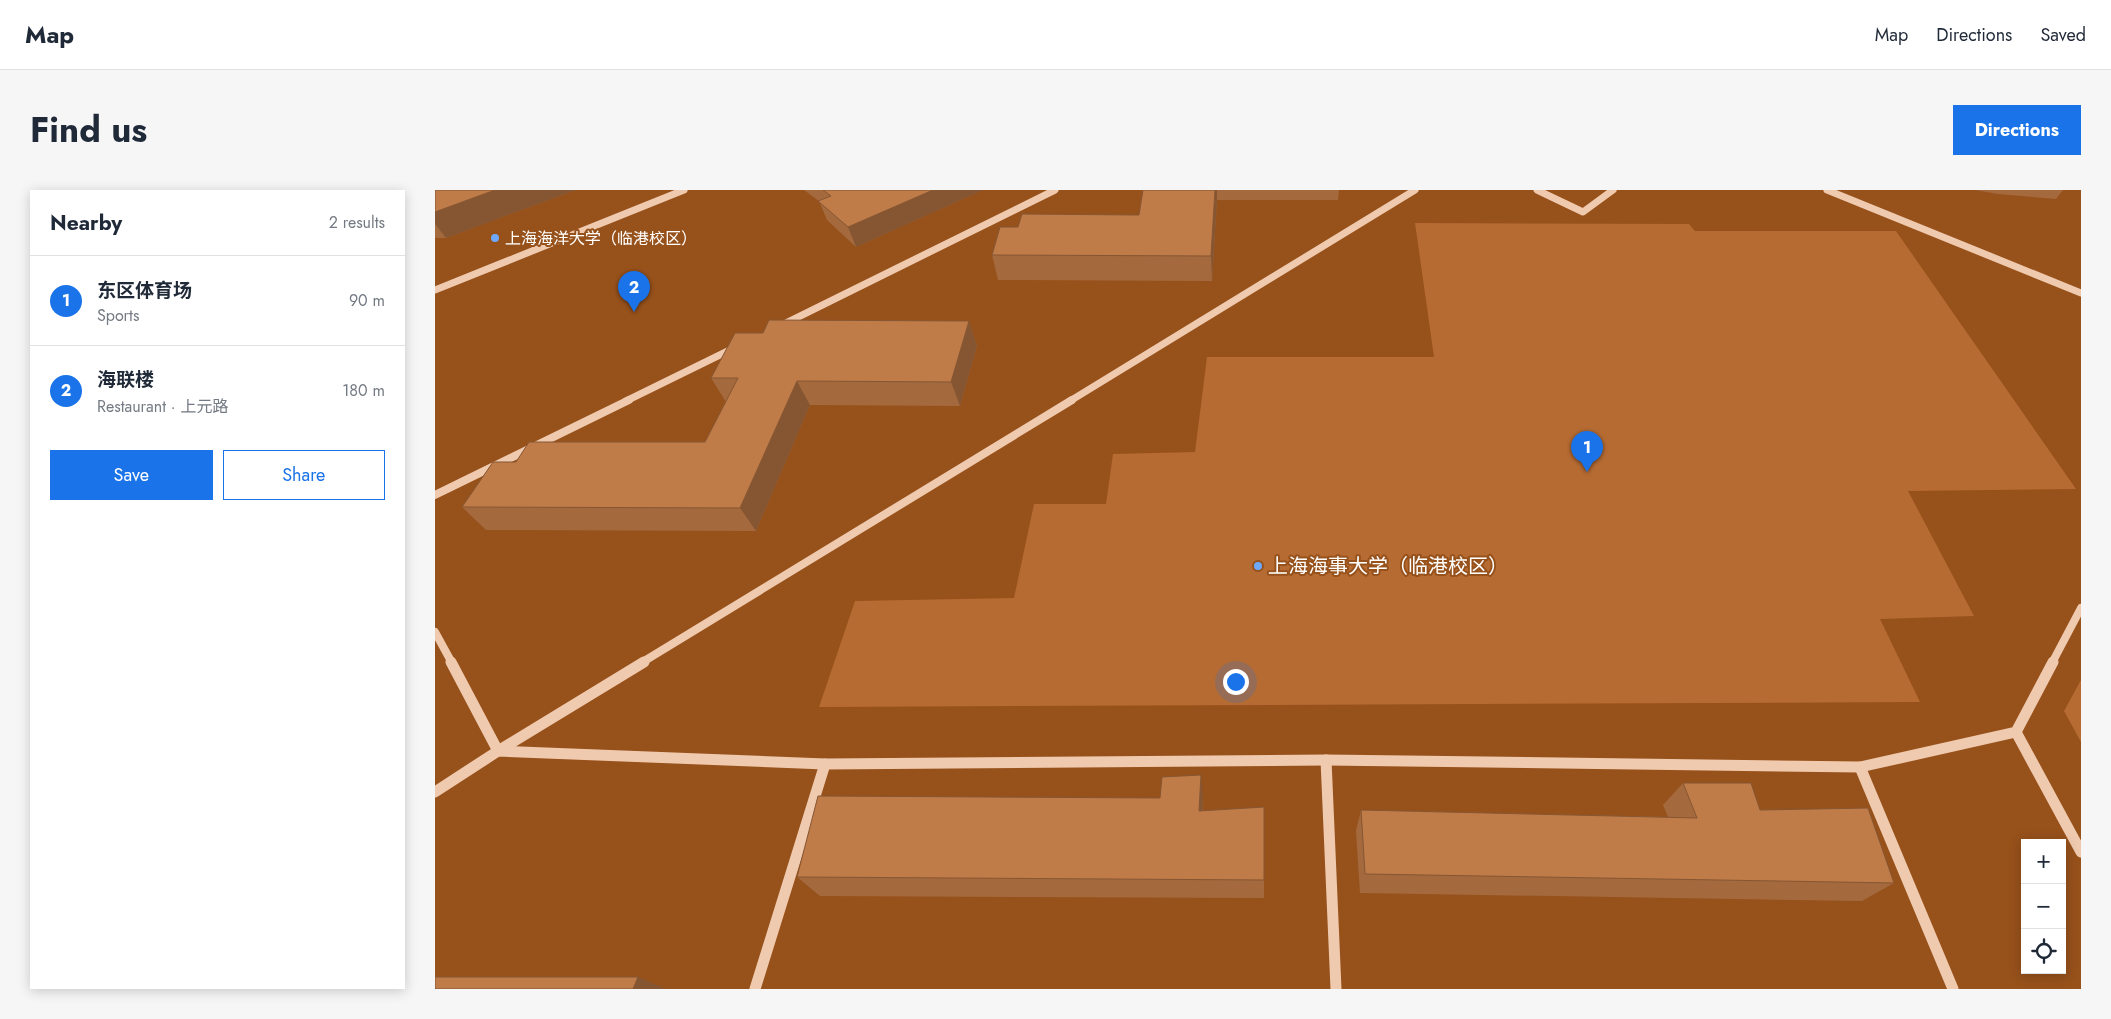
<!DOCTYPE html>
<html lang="en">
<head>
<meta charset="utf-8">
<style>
  body { margin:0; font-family:Jost,"Noto Sans SC",sans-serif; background:#f6f6f7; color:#1f2937 }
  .controls { position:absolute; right:15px; bottom:15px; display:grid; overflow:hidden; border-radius:0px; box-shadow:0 2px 12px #0003 }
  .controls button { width:45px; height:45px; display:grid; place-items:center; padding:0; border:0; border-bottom:1px solid #e0e1e3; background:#fff; color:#1f2937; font:25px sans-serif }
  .you { position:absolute; left:800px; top:491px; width:18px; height:18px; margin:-12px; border:4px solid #fff; border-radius:50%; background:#1a73e8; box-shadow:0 0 0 8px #1a73e833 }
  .badge { display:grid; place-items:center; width:32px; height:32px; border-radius:50%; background:#1a73e8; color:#fff; font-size:16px; font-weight:700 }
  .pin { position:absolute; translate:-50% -41px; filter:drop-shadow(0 1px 2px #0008) }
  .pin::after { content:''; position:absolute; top:26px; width:18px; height:15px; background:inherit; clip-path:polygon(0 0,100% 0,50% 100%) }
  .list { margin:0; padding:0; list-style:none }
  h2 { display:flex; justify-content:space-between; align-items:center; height:65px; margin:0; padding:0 20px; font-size:21px }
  h2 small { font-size:16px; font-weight:400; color:#747a83 }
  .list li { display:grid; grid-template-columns:32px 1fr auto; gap:15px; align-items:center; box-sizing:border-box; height:90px; padding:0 20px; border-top:1px solid #e0e1e3 }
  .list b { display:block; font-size:19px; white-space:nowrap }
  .list p { margin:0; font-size:16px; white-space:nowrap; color:#747a83 }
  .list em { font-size:16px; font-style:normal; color:#747a83 }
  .actions { display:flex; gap:10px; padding:15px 20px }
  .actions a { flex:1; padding:11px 0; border:1px solid #1a73e8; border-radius:0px; text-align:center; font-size:18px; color:#1a73e8 }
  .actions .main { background:#1a73e8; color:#fff }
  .icon { flex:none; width:28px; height:28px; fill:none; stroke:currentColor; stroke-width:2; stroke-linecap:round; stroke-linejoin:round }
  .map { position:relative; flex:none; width:1646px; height:799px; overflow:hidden; border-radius:0px }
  header { display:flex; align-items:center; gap:30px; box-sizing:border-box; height:70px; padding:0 25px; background:#fff; border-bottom:1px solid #e0e1e3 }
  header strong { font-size:24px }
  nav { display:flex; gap:28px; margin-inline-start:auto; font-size:18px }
  .intro { display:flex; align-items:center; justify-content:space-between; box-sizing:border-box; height:120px; padding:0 30px }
  h1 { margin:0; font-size:35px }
  .button { padding:12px 22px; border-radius:0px; background:#1a73e8; color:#fff; font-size:18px; font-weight:700 }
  main { display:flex; gap:30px; padding:0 30px }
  aside { flex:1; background:#fff; border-radius:0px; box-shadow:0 2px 12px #0003 }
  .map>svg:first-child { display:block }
  .green { fill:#b66b32 }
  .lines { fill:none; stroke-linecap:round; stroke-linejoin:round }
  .minor-far2 { stroke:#f0caae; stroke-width:7 }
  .minor-far1 { stroke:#f0caae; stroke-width:8 }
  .minor { stroke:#f0caae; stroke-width:11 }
  .wall { fill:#a46a3e }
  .shaded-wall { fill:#865632 }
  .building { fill:#bf7b48; stroke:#865632 }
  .poi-dot { fill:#6da9ff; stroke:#97511b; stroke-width:2 }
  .labels { text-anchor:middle; stroke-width:4; stroke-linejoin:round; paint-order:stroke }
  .far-poi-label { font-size:16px; fill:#fff; stroke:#97511b; text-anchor:start }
  .poi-label { font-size:20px; fill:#fff; stroke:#97511b; text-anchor:start }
</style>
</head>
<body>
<header>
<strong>Map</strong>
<nav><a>Map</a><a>Directions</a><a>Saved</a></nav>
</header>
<div class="intro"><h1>Find us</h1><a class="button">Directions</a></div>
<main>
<aside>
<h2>Nearby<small>2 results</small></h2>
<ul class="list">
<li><span class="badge">1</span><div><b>东区体育场</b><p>Sports</p></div><em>90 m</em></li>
<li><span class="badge">2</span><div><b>海联楼</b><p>Restaurant · 上元路</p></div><em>180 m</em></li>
</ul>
<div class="actions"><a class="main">Save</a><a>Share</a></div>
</aside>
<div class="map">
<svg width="1646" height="799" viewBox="0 0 1646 799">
  <rect width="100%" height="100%" fill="#97511b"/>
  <g class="green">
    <polygon points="980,33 1254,34 1260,41 1461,41 1641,299 1473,301 1539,426 1445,429 1485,512 384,517 420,411 579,408 599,314 671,314 678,264 760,262 772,167 999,167"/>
    <polygon points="1646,490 1646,552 1629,521"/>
  </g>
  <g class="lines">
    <g class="minor-far2">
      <polyline points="1102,0 1148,22 1178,0"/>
      <polyline points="1392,0 1646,103"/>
      <polyline points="0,100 249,0"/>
      <polyline points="345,136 620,0"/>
      <polyline points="191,211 299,158"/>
      <polyline points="635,211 980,0"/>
    </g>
    <g class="minor-far1">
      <polyline points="0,305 194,210"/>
      <polyline points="0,442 17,473"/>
      <polyline points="206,473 637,210"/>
      <polyline points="1617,473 1646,418"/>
    </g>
    <g class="minor">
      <polyline points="16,472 63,561 209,472"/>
      <polyline points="1581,542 1646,662"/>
      <polyline points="891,570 901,799"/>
      <polyline points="1425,577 1518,799"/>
      <polyline points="0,602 63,561 390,574 891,570 1425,577 1581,542 1618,472"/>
      <polyline points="320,799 390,574"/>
    </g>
  </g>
  <g class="wall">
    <polygon points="0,0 141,0 11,48 0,48"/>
    <polygon points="369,0 548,0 421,57 392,30 384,11"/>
    <polygon points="708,0 904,0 903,10 782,10 777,91 563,90 557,65 583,37 704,25"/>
    <polygon points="1540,0 1628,0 1621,9 1563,4"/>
    <polygon points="534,131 542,156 525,216 375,215 321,341 51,340 27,317 270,252 291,212 276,188 328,143"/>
    <polygon points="1248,593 1325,620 1459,693 1427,711 925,703 921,641 926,620 1233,627 1228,615"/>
    <polygon points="768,607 768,621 829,690 829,708 385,706 362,687 725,608"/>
  </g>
  <g class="shaded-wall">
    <polygon points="60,0 141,0 11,48 0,34 0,22"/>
    <polygon points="498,0 548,0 421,57 413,37"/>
    <polygon points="780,0 782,0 782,10 777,91 776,66"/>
    <polygon points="534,131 542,156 525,216 516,192"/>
    <polygon points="362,191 375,215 321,341 305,318"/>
    <polygon points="766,585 768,607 767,643 764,621"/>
    <polygon points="203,787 231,799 198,799"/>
  </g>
  <g class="building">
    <polygon points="0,0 60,0 0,22"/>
    <polygon points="388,0 498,0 413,37 383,11 396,6"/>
    <polygon points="708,0 780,0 776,66 557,65 565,37 583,37 587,24 704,25"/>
    <polygon points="334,130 534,131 516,192 362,191 305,318 27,317 58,272 81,272 94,252 270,252 303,188 276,188 300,143 328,143"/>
    <polygon points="766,585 764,621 829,617 829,690 362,687 383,606 725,608 727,587"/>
    <polygon points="1248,593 1316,593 1325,620 1433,618 1459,693 930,684 926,620 1262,628"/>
    <polygon points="0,787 203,787 198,799 0,799"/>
  </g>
  <g class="poi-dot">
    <circle cx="60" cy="48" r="5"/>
    <circle cx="823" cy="376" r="5"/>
  </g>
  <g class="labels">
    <g class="far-poi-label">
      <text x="70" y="54">上海海洋大学（临港校区）</text>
    </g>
    <g class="poi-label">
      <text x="833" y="383">上海海事大学（临港校区）</text>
    </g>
  </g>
</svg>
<div class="controls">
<button>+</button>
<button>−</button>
<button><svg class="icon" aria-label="locate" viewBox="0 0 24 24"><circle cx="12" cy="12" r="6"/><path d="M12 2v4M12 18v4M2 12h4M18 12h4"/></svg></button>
</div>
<div class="you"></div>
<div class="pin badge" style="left:1152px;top:282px">1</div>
<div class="pin badge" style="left:199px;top:122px">2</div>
</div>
</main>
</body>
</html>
